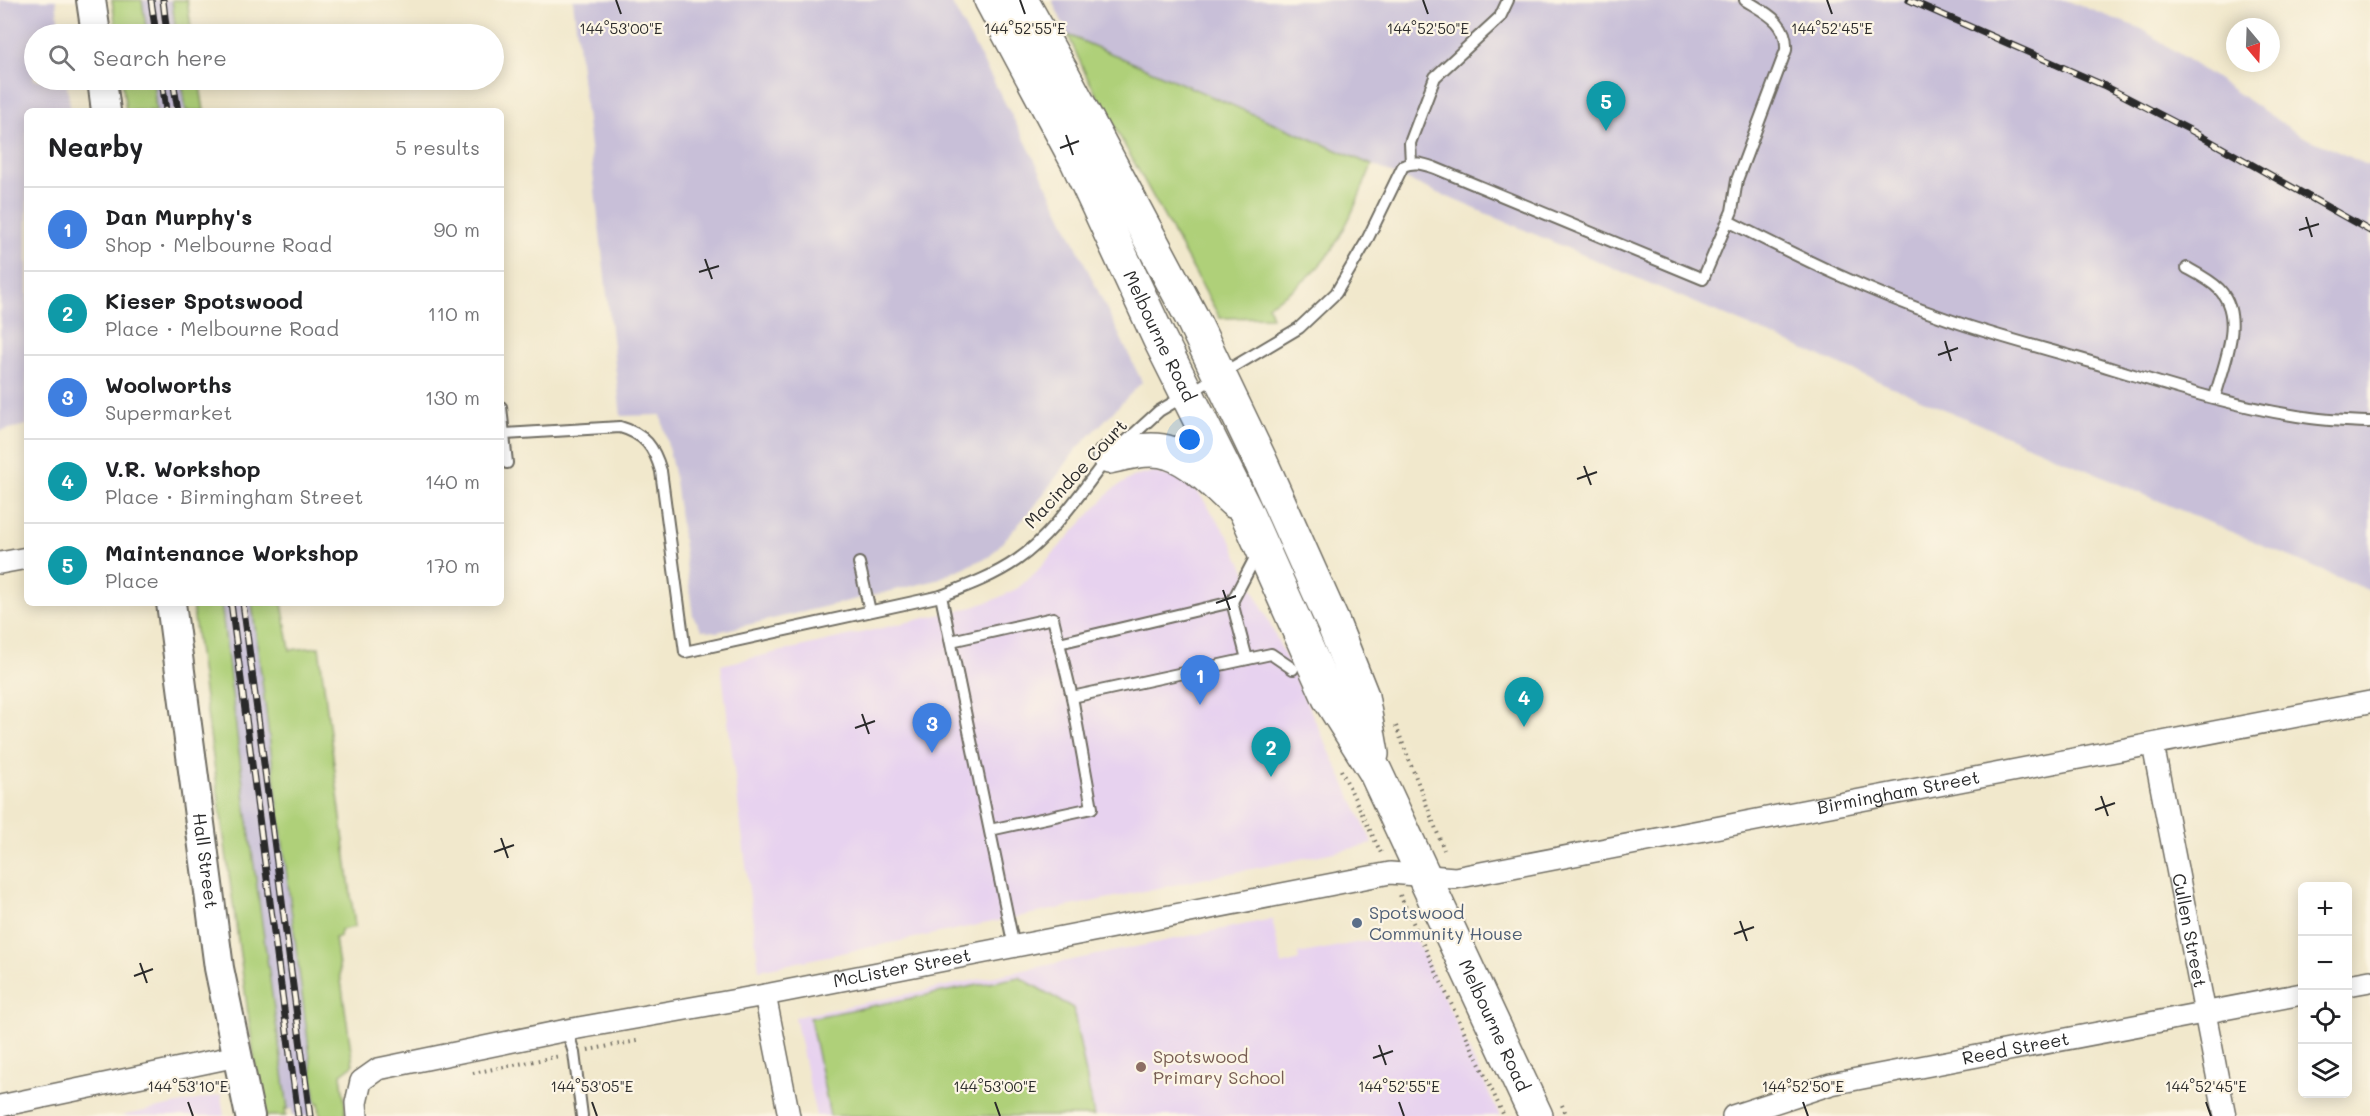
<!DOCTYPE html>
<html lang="en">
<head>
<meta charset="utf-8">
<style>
  body { margin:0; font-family:Mali,sans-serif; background:#f2f2f2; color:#202124 }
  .controls { position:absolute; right:18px; bottom:18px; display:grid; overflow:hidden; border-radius:9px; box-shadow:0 3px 15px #0003 }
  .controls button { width:54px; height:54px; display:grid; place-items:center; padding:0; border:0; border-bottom:2px solid #e0e0e0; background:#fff; color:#202124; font:30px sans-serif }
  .compass { position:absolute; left:2226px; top:18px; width:54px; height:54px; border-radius:50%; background:#fff; box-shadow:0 3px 15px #0003; rotate:161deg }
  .you { position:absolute; left:1190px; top:440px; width:21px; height:21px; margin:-15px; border:4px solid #fff; border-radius:50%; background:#1a73e8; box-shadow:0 0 0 9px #1a73e833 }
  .badge { display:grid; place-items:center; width:39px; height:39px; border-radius:50%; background:#db2777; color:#fff; font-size:20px; font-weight:700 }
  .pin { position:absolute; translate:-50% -50px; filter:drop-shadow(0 2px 3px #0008) }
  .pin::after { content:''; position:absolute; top:32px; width:21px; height:18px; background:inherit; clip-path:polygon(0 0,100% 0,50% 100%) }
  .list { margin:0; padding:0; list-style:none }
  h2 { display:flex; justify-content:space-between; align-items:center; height:78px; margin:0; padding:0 24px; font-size:26px }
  h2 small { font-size:20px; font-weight:400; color:#757577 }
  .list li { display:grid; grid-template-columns:39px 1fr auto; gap:18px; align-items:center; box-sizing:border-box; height:84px; padding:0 24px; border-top:2px solid #e0e0e0 }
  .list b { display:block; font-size:22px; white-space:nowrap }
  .list p { margin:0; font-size:20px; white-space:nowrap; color:#757577 }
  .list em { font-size:20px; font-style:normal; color:#757577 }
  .icon { flex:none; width:33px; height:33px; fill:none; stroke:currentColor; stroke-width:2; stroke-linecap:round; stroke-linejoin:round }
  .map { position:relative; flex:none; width:2370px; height:1116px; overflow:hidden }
  .search { position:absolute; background:#fff; box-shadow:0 3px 15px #0003; left:24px; top:24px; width:480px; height:66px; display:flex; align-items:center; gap:15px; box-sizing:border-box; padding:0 21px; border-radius:33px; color:#757577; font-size:22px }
  .panel { position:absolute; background:#fff; box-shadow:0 3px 15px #0003; left:24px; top:108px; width:480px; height:498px; border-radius:9px }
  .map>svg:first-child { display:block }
  .built { fill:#e7d2ef }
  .industrial { fill:#c8bfd8 }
  .green { fill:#afd079; stroke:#6d7e52; stroke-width:1.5 }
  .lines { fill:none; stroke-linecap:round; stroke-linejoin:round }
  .lane-casing { stroke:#706d63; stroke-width:14 }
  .street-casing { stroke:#706d63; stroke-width:24 }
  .secondary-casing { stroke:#706d63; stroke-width:32 }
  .primary-casing { stroke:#706d63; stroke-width:36 }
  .path { stroke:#706d63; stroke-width:4; stroke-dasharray:1.5 4.5; stroke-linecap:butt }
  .lane { stroke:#fff; stroke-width:10 }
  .street { stroke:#fff; stroke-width:21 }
  .secondary { stroke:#fff; stroke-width:28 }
  .primary { stroke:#fff; stroke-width:33 }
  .rail-casing { stroke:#2b2b2b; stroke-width:7 }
  .rail { stroke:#fcf5e5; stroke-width:4.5; stroke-dasharray:14; stroke-linecap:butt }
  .ticks { fill:none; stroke:#2b2b2b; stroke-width:2 }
  .service-dot { fill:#5c6f8a; stroke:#fcf5e5; stroke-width:2 }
  .education-dot { fill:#8d6e63; stroke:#fcf5e5; stroke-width:2 }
  .labels { text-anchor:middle; stroke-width:4.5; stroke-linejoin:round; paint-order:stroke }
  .street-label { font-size:18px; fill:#2b2b2b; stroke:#fcf5e5 }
  .service-label { font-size:18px; fill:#4e5e75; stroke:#fcf5e5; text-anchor:start }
  .education-label { font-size:18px; fill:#785e54; stroke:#fcf5e5; text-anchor:start }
  .ticks-label { font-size:15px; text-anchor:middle; fill:#2b2b2b; stroke:#fcf5e5; stroke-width:4.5; stroke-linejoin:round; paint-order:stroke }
</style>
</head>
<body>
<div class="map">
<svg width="2370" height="1116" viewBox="0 0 2370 1116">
  <rect width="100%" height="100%" fill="#fcf5e5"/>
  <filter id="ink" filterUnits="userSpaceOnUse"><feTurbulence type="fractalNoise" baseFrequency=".0167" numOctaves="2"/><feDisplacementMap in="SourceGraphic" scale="12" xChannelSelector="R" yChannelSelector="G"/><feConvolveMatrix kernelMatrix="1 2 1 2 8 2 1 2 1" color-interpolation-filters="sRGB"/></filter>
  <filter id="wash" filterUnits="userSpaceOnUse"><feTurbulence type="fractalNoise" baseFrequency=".008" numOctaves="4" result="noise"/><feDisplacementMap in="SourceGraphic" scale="24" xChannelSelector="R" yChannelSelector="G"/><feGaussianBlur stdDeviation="1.35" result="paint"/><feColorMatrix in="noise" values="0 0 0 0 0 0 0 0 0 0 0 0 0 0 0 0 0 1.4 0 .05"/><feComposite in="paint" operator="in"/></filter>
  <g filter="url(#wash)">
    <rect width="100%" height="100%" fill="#f1e8cc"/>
    <g class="built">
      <polygon points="1154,472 1184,479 1198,492 1230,539 1373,844 759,970 721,665 973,607 996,599 1018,588 1036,572 1113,489 1133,477"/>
      <polygon points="1272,919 1282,965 1299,960 1298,954 1413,932 1500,1116 816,1116 795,1017"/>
      <polygon points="221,1095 224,1116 121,1116"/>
    </g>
    <g class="industrial">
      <polygon points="0,0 56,0 60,34 34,34 34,80 66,80 71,111 27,111 27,425 0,431"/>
      <polygon points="142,0 172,0 176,34 147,34"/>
      <polygon points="573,0 950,0 1027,144 1142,382 1076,450 1034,507 990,556 933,581 717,632 702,630 693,616 674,473 661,415 621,416"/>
      <polygon points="1052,0 2065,0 2142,29 2300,135 2370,166 2370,591 1068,35"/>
      <polygon points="153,80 182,80 186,111 156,111"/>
      <polygon points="221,603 252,603 316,1103 312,1104 314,1116 293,1116 292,1109 288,1109 245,801"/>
    </g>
    <g class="green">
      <polygon points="112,0 142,0 147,34 117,34"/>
      <polygon points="172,0 187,0 192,34 176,34"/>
      <path d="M1068 35 1372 165C1345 229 1333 270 1268 305L1272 317 1220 318 1087 77Z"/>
      <polygon points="122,80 153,80 156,111 126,111"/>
      <polygon points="182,80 199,80 204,111 186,111"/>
      <polygon points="192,603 221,603 245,801 288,1109 285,1109 286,1116 262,1116"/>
      <polygon points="252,603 282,603 290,650 319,647 355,927 340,930 340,937 335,938 353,1065 341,1074 346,1114 344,1116 320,1116 319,1103 316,1103"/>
      <polygon points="1019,977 1073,1008 1094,1116 830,1116 810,1018"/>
    </g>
  </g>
  <g filter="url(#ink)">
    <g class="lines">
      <g class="lane-casing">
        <g id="lane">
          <polyline points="1411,163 1410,143 1435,77 1500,17 1508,0"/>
          <path d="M1728 221C1799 257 1871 293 1947 319 1995 336 2043 348 2091 362 2163 384 2236 408 2311 418 2331 421 2350 421 2370 422"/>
          <path d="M2187 268C2198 274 2210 280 2219 289 2246 318 2223 365 2215 397"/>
          <polyline points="501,407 507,463"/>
          <path d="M505 434 620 427C645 434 654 447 661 471L685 652 941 596C967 586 994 576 1017 560 1052 536 1080 493 1106 460"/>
          <path d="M1122 445 1159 411 1299 328 1336 293 1366 242 1403 166C1415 161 1423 164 1435 168L1703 279 1732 211 1737 180 1786 50C1788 22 1766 13 1745 0"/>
          <polyline points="859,563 870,611"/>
          <polyline points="941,596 1014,947"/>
          <polyline points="1232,602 1247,659"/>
          <polyline points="951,641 1053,618 1072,697 1092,808 990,830"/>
          <polyline points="1059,643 1232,602 1257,554"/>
          <polyline points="1072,697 1271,654 1293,669"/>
          <polyline points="567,1030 574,1053 582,1116"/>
        </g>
      </g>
      <g class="street-casing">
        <g id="street">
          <polyline points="0,563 27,558"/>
          <path id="s1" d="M2153 745 2225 1116"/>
          <polyline points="2348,985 2370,981"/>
          <polyline points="765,995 789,1116"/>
          <polyline points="0,1106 237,1056"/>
          <path id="s2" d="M357 1116 356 1103 361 1081 378 1069 567 1030 765 995 1390 873 1455 878 2370 702"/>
          <path id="s3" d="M1733 1116 1831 1084 2302 994"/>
        </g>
      </g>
      <g class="secondary-casing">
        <g id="secondary">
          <polyline points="91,0 96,34"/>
          <polyline points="102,80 106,111"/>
          <path id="s4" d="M171 603 219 968 250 1116"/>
        </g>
      </g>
      <g class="primary-casing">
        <g id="primary">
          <path id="s5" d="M991 0 1077 161 1159 338 1247 514 1329 698 1375 771 1536 1116"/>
          <polyline points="1021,0 1060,69 1191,316 1260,460 1333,623 1362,696 1372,754"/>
          <path d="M1109 457C1128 453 1151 446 1170 453 1194 461 1217 486 1235 502"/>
        </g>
      </g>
      <g class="path">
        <polyline points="1396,726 1444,850"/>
        <polyline points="1341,770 1382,855"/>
        <polyline points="1400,895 1504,1116"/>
        <polyline points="588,1050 637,1041"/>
        <polyline points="473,1073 560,1056"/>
        <polyline points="1562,1105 1567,1116"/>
      </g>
      <use href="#lane" class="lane"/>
      <use href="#street" class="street"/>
      <use href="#secondary" class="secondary"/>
      <use href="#primary" class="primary"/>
      <g class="rail-casing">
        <g id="rail">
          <polyline points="151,0 156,34"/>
          <polyline points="163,0 167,34"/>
          <polyline points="1909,0 2103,85 2192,131 2370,231"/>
          <polyline points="162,80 166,111"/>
          <polyline points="173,80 178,111"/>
          <polyline points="231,603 298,1116"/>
          <polyline points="243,603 310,1116"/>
        </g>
      </g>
      <use href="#rail" class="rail"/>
    </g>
  </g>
  <path class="ticks" d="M616 0 621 14M1020 0 1025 14M1423 0 1428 14M1827 0 1832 14M1066 135 1073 155M1060 148 1079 141M2306 217 2312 237M2299 230 2319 224M705 259 712 279M699 272 719 266M1945 341 1951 361M1938 355 1958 348M1584 466 1591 485M1577 479 1597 472M1223 590 1230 610M1216 603 1236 596M862 714 869 734M855 728 875 721M2101 796 2108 816M2095 810 2115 803M501 838 508 858M494 852 514 845M1740 921 1747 941M1734 934 1754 927M140 963 147 983M134 976 153 969M1379 1045 1386 1065M1373 1058 1393 1051M188 1102 193 1116M592 1102 597 1116M995 1102 1000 1116M1399 1102 1404 1116M1803 1102 1808 1116M2206 1102 2211 1116"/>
  <circle class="service-dot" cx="1357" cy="923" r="6"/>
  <circle class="education-dot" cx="1141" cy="1067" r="6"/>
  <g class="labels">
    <g class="street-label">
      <text dy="6" stroke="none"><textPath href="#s5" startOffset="376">Melbourne Road</textPath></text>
      <text transform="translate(1076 474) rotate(-47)" y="6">Macindoe Court</text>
      <text dy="6" stroke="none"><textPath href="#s2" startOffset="1604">Birmingham Street</textPath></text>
      <text dy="6" stroke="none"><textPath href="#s4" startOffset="260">Hall Street</textPath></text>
      <text dy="6" stroke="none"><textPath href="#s1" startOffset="189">Cullen Street</textPath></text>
      <text dy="6" stroke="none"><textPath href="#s2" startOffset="590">McLister Street</textPath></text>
      <text dy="6" stroke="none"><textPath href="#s5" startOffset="1143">Melbourne Road</textPath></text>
      <text dy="6" stroke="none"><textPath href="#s3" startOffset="291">Reed Street</textPath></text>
    </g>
    <g class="service-label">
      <text x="1369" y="919">Spotswood<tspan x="1369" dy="21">Community House</tspan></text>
    </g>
    <g class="education-label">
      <text x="1153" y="1063">Spotswood<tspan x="1153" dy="21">Primary School</tspan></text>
    </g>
  </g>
  <g class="ticks-label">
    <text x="621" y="34">144°53'00"E</text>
    <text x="1025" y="34">144°52'55"E</text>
    <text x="1428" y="34">144°52'50"E</text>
    <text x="1832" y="34">144°52'45"E</text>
    <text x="188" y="1092">144°53'10"E</text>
    <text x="592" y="1092">144°53'05"E</text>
    <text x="995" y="1092">144°53'00"E</text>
    <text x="1399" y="1092">144°52'55"E</text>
    <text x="1803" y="1092">144°52'50"E</text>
    <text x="2206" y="1092">144°52'45"E</text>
  </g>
</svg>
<div class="controls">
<button>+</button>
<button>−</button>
<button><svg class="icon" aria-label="locate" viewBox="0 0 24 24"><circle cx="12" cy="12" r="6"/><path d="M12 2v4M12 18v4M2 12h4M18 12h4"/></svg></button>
<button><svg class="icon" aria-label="layers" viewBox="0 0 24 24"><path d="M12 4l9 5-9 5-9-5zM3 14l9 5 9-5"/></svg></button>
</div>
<svg class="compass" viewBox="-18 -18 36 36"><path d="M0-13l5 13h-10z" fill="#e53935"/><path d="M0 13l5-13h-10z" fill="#757577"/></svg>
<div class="you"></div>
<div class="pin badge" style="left:1200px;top:705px;background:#3f7fe0">1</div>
<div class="pin badge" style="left:1271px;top:777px;background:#0f9aa8">2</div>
<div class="pin badge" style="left:932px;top:753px;background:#3f7fe0">3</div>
<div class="pin badge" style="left:1524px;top:727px;background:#0f9aa8">4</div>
<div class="pin badge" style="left:1606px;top:131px;background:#0f9aa8">5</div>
<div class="search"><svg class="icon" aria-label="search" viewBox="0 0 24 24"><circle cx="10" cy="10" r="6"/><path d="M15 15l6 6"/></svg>Search here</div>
<section class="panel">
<h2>Nearby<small>5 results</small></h2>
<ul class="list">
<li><span class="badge" style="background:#3f7fe0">1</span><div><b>Dan Murphy's</b><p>Shop · Melbourne Road</p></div><em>90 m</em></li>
<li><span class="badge" style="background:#0f9aa8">2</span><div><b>Kieser Spotswood</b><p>Place · Melbourne Road</p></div><em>110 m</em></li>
<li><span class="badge" style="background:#3f7fe0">3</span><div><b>Woolworths</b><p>Supermarket</p></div><em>130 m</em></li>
<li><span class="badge" style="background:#0f9aa8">4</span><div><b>V.R. Workshop</b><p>Place · Birmingham Street</p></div><em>140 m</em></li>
<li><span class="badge" style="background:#0f9aa8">5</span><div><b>Maintenance Workshop</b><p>Place</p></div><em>170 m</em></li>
</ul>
</section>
</div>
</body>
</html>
